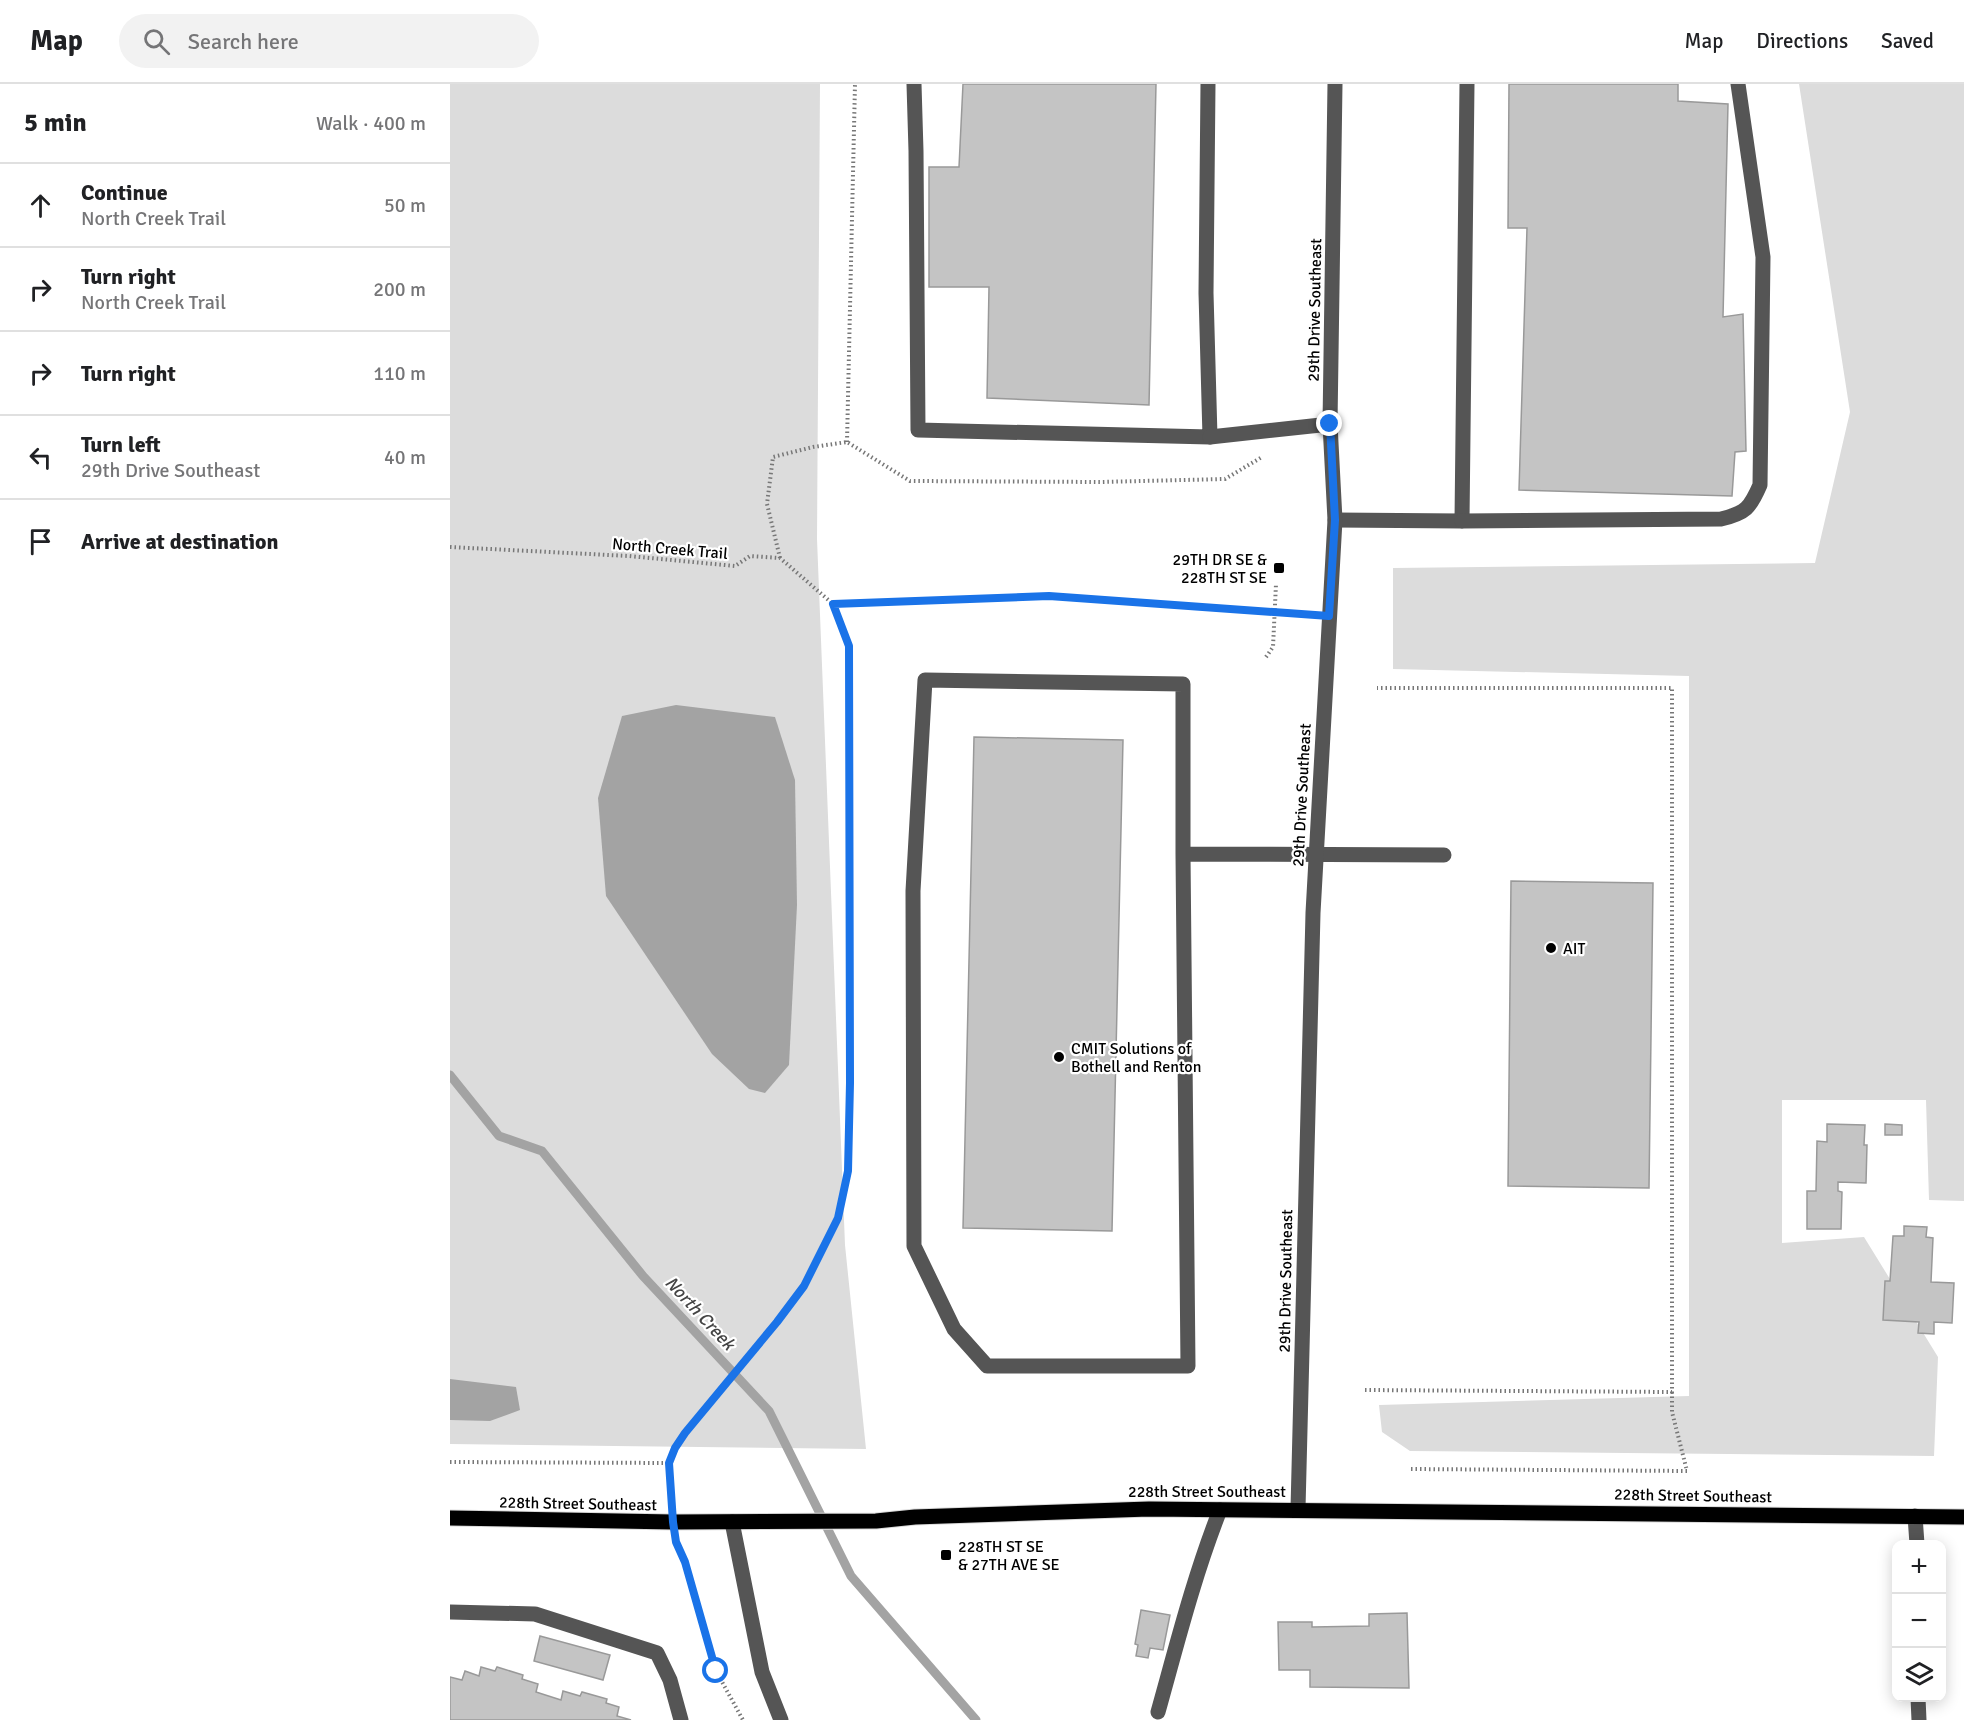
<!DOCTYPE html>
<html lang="en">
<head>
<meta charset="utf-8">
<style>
  body { margin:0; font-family:Signika,sans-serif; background:#f2f2f2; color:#202124 }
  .controls { position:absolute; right:18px; bottom:18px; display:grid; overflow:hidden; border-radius:12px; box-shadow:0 3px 15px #0003 }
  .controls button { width:54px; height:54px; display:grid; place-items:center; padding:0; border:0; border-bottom:2px solid #e0e0e0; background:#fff; color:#202124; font:30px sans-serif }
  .stop { position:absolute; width:18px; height:18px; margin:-14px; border:4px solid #1a73e8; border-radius:50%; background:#fff }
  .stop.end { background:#1a73e8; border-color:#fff; box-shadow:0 2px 6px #0008 }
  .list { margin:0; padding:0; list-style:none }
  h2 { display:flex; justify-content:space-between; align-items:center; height:78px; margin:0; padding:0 24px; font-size:26px }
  h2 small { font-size:20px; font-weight:400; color:#757577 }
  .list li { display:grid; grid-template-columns:39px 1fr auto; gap:18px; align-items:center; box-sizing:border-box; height:84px; padding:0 24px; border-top:2px solid #e0e0e0 }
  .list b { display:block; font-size:22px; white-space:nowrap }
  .list p { margin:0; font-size:20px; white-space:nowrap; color:#757577 }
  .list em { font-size:20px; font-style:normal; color:#757577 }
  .icon { flex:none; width:33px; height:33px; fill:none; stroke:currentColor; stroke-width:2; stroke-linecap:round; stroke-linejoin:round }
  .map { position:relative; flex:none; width:1514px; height:1636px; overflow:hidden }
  header { display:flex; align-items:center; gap:36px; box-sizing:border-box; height:84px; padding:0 30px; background:#fff; border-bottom:2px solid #e0e0e0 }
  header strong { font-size:28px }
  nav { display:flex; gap:33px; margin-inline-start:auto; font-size:21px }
  .search { width:420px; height:54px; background:#f2f2f2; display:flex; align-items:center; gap:15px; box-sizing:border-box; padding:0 21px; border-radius:33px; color:#757577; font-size:22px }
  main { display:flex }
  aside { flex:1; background:#fff }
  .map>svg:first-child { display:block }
  .green { fill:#dcdcdc }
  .water { fill:#a3a3a3 }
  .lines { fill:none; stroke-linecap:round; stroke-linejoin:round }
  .stream { stroke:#a3a3a3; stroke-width:9 }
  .building { fill:#c4c4c4; stroke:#999; stroke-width:1.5 }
  .major-casing { stroke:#dbdbdb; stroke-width:17 }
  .path { stroke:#777; stroke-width:4; stroke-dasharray:1.5 3; stroke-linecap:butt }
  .minor { stroke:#555; stroke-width:15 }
  .major { stroke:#000; stroke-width:15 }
  .route { stroke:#1a73e8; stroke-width:8 }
  .poi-dot { fill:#000; stroke:#fff; stroke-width:2 }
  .labels { text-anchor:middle; stroke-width:4.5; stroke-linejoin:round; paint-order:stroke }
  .street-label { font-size:16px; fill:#000; stroke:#fff }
  .poi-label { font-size:16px; fill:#000; stroke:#fff; text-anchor:start }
  .water-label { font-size:18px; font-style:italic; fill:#444; stroke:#fff }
</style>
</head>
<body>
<header>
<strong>Map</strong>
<div class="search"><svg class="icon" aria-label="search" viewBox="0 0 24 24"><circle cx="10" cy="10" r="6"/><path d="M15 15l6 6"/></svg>Search here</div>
<nav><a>Map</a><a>Directions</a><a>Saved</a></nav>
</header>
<main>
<aside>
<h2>5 min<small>Walk · 400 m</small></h2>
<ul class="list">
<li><svg class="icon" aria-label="ahead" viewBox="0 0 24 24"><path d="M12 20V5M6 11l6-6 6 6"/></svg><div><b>Continue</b><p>North Creek Trail</p></div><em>50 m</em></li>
<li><svg class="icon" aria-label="right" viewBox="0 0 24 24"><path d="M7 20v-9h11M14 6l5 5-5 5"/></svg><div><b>Turn right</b><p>North Creek Trail</p></div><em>200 m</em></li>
<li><svg class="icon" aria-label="right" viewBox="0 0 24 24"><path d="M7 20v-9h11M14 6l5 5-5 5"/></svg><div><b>Turn right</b></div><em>110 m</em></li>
<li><svg class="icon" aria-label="left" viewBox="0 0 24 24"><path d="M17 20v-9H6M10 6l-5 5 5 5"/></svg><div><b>Turn left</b><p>29th Drive Southeast</p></div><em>40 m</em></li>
<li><svg class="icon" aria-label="arrive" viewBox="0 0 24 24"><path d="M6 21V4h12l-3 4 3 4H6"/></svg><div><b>Arrive at destination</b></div></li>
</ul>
</aside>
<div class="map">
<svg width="1514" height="1636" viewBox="0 0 1514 1636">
  <rect width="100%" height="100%" fill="#fff"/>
  <g class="green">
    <polygon points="0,0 370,0 367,455 395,1161 416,1365 0,1360"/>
    <polygon points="1349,0 1514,0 1514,1117 1479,1116 1476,1016 1332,1016 1332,1159 1414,1153 1488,1273 1484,1372 960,1367 932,1348 929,1321 1239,1312 1239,592 943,585 943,484 1365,479 1400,328"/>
  </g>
  <g class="water">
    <polygon points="226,621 325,633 345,696 347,821 339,981 315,1009 299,1005 262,970 156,812 148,714 172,632"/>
    <polygon points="0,1295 66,1303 70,1326 40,1337 0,1336"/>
  </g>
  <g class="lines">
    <polyline class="stream" points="0,991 49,1052 92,1067 193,1192 319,1327 401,1492 526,1636"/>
  </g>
  <g class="building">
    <polygon points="513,0 706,0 699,321 537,314 539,203 479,203 479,83 509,83"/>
    <polygon points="1059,0 1228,0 1228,17 1278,20 1273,233 1293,230 1296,367 1285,368 1282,412 1069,406 1077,144 1058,144"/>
    <polygon points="524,653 673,656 662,1147 513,1144"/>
    <polygon points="1061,797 1203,799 1199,1104 1058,1102"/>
    <polygon points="1377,1040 1415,1041 1414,1061 1417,1061 1416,1099 1388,1098 1388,1107 1392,1108 1391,1145 1357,1145 1357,1107 1366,1107 1367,1057 1377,1058"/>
    <polygon points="1435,1040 1452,1041 1452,1051 1435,1051"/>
    <polygon points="1454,1142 1477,1143 1476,1153 1483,1154 1481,1198 1504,1199 1502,1239 1484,1238 1484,1250 1468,1249 1469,1238 1433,1236 1435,1197 1440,1197 1443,1152 1454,1152"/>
    <polygon points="691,1526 720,1531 713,1566 700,1564 698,1574 686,1572 688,1561 685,1560"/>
    <polygon points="957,1529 959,1604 860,1603 860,1586 829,1586 828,1538 862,1538 862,1543 919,1542 919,1530"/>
    <polygon points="90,1552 160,1571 153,1596 84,1577"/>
    <polygon points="31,1583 45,1587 47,1583 73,1591 72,1595 88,1600 86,1608 111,1616 113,1607 130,1612 132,1608 157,1615 156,1619 169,1623 167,1632 181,1636 0,1636 0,1593 12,1596 15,1587 29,1592"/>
  </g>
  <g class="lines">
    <g class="major-casing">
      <polyline id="major" points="0,1434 223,1438 426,1437 465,1433 699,1425 1514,1433"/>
    </g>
    <g class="path">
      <polyline points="397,358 405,0"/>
      <path d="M0 463 179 472 285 482 300 472 330 474 383 520 399 562 400 999 398 1087 388 1134 354 1202 327 1238 235 1349C216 1378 219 1383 222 1416"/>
      <polyline points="330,474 317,420 323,373 363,363 397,358 460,397 650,398 775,395 812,373"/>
      <polyline points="383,520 599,512 858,530"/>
      <polyline points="816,573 823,563 826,500"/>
      <polyline points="915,1306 1222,1308 1222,604 927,604"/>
      <polyline points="0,1378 219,1379"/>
      <polyline points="961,1385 1237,1387 1222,1328 1222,1308"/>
      <polyline points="228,1462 235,1478 266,1587 293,1636"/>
    </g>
    <g class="minor">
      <polyline points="464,0 466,67 468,346 760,353 756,209 758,0"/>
      <polyline points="760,353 880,340"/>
      <polyline points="885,436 1012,437 1017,0"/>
      <path d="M1012 437 1271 435C1296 429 1300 424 1310 401L1313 173 1288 0"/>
      <polyline points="733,770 738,1282 537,1282 504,1245 464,1162 463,807 475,596 733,600 733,770 994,771"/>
      <polyline points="848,1425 863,829 885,436 880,340 885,0"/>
      <polyline points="1465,1432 1467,1460"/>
      <polyline points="282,1438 312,1588 331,1636"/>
      <polyline points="0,1528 85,1530 207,1569 220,1596 231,1636"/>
      <polyline points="1468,1614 1469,1636"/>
      <path d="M708 1628C727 1560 744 1492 770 1426"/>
    </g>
    <use href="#major" class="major"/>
  </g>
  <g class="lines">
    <polyline class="route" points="266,1587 235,1478 226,1458 223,1438 219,1379 225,1364 235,1349 327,1238 354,1202 388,1134 398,1087 400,999 399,562 383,520 599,512 879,532 885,436 880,340"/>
  </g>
  <g class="poi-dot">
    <rect x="823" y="478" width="12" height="12" rx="3"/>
    <circle cx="1101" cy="864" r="6"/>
    <circle cx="609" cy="973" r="6"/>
    <rect x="490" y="1465" width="12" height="12" rx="3"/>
  </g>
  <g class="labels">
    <g class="street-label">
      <text transform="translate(864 226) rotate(-89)" y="6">29th Drive Southeast</text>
      <text transform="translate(220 464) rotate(5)" y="6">North Creek Trail</text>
      <text transform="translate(851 711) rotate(-87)" y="6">29th Drive Southeast</text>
      <text transform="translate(835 1197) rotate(-89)" y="6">29th Drive Southeast</text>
      <text x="757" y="1413">228th Street Southeast</text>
      <text transform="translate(1243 1411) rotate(1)" y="6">228th Street Southeast</text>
      <text transform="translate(128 1419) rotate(1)" y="6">228th Street Southeast</text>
    </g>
    <g class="poi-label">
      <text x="817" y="481" text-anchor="end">29TH DR SE &amp;<tspan x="817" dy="18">228TH ST SE</tspan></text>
      <text x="1113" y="870">AIT</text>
      <text x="621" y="970">CMIT Solutions of<tspan x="621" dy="18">Bothell and Renton</tspan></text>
      <text x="508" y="1468">228TH ST SE<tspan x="508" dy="18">&amp; 27TH AVE SE</tspan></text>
    </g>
    <g class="water-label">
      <text transform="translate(250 1229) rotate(47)" y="6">North Creek</text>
    </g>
  </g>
</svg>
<div class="controls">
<button>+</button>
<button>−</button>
<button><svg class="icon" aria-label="layers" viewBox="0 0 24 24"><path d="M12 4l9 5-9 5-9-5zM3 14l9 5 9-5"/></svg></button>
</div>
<div class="stop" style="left:266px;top:1587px"></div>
<div class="stop end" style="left:880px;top:340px"></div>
</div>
</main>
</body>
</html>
